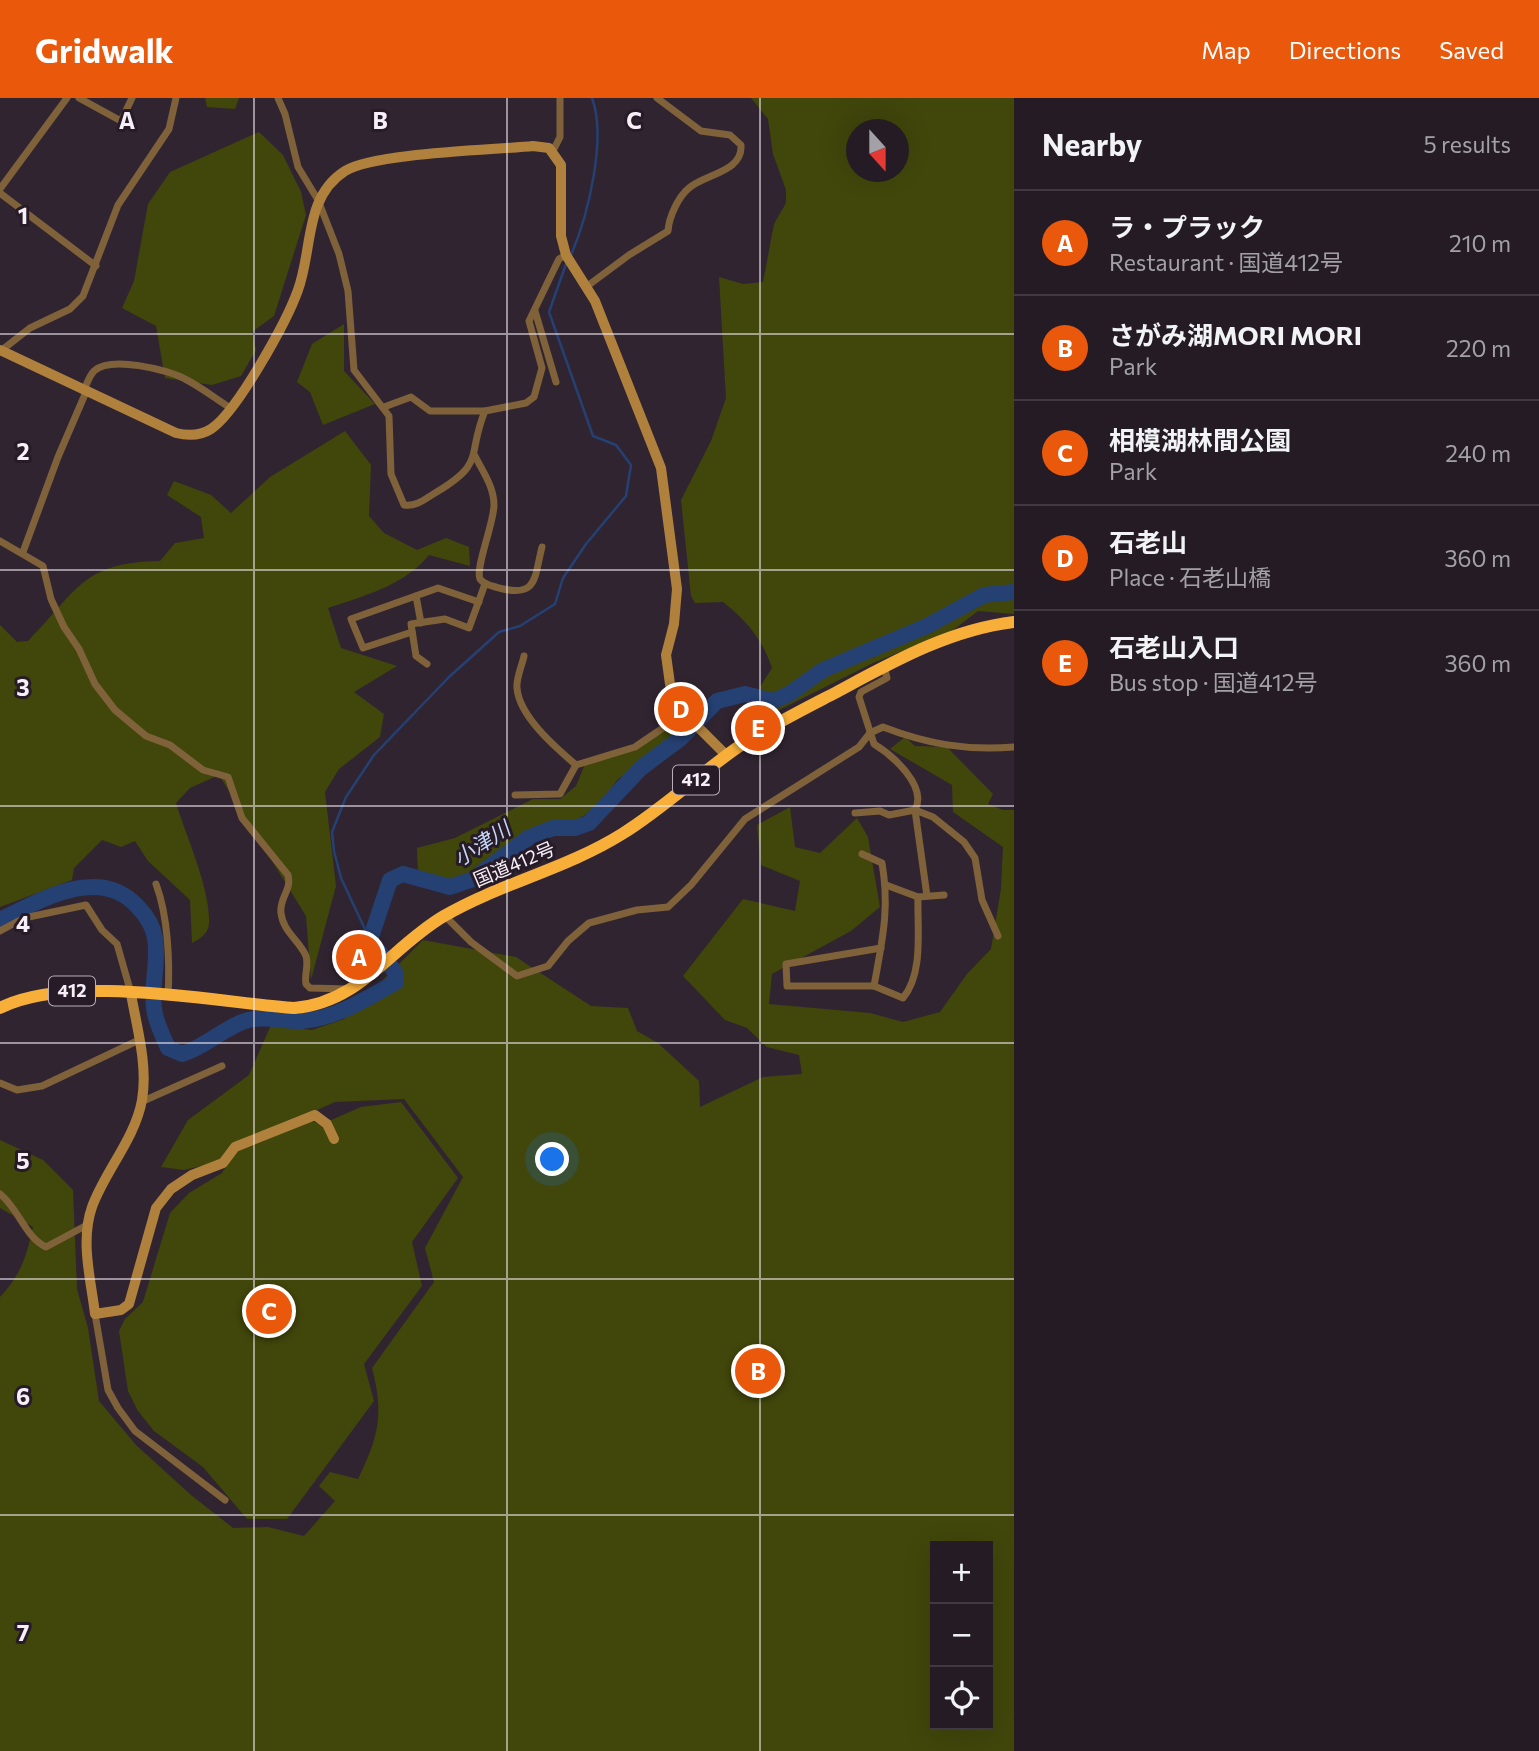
<!DOCTYPE html>
<html lang="en">
<head>
<meta charset="utf-8">
<style>
  body { margin:0; font-family:Commissioner,"Noto Sans JP",sans-serif; background:#2c242d; color:#f1f3f6 }
  .controls { position:absolute; right:21px; bottom:21px; display:grid; overflow:hidden; border-radius:0px; box-shadow:0 7px 28px #0002 }
  .controls button { width:63px; height:63px; display:grid; place-items:center; padding:0; border:0; border-bottom:2px solid #413942; background:#241b25; color:#f1f3f6; font:35px sans-serif }
  .compass { position:absolute; left:846px; top:21px; width:63px; height:63px; border-radius:50%; background:#241b25; box-shadow:0 7px 28px #0002; rotate:159deg }
  .you { position:absolute; left:553px; top:1062px; width:24px; height:24px; margin:-18px; border:5px solid #fff; border-radius:50%; background:#1a73e8; box-shadow:0 0 0 10px #1a73e833 }
  .badge { display:grid; place-items:center; width:46px; height:46px; border-radius:50%; background:#ea580c; color:#fff; font-size:23px; font-weight:700 }
  .pin { position:absolute; translate:-50% -50%; border:4px solid #fff; box-shadow:0 2px 7px #0006 }
  .list { margin:0; padding:0; list-style:none }
  h2 { display:flex; justify-content:space-between; align-items:center; height:91px; margin:0; padding:0 28px; font-size:30px }
  h2 small { font-size:23px; font-weight:400; color:#a3a1a7 }
  .list li { display:grid; grid-template-columns:46px 1fr auto; gap:21px; align-items:center; box-sizing:border-box; height:105px; padding:0 28px; border-top:2px solid #413942 }
  .list b { display:block; font-size:26px; white-space:nowrap }
  .list p { margin:0; font-size:23px; white-space:nowrap; color:#a3a1a7 }
  .list em { font-size:23px; font-style:normal; color:#a3a1a7 }
  .icon { flex:none; width:38px; height:38px; fill:none; stroke:currentColor; stroke-width:2; stroke-linecap:round; stroke-linejoin:round }
  .map { position:relative; flex:none; width:1014px; height:1653px; overflow:hidden }
  header { display:flex; align-items:center; gap:42px; box-sizing:border-box; height:98px; padding:0 35px; background:#ea580c; color:#fff }
  header strong { font-size:33px }
  nav { display:flex; gap:38px; margin-inline-start:auto; font-size:24px }
  main { display:flex }
  aside { flex:1; background:#241b25 }
  .map>svg:first-child { display:block }
  .green { fill:#41460b; fill-rule:evenodd }
  .lines { fill:none; stroke-linecap:round; stroke-linejoin:round }
  .stream { stroke:#254072; stroke-width:2.5 }
  .river { stroke:#254072; stroke-width:16 }
  .street { stroke:#7f6239; stroke-width:7 }
  .secondary { stroke:#b0813d; stroke-width:10 }
  .highway { stroke:#f8af39; stroke-width:12 }
  .grid { fill:none; stroke:#f7eff8; stroke-width:2; stroke-opacity:0.55 }
  .labels { text-anchor:middle; stroke-width:6; stroke-linejoin:round; paint-order:stroke }
  .shield { fill:#261b27; stroke:#b8afb9; stroke-width:2 }
  .shield-label { font-size:18px; font-weight:bold; fill:#f7eff8 }
  .street-label { font-size:19px; fill:#f7eff8; stroke:#261b27 }
  .water-label { font-size:21px; font-style:italic; fill:#c3d6f6; stroke:#261b27 }
  .grid-label { font-size:23px; text-anchor:middle; font-weight:bold; fill:#f7eff8; stroke:#261b27; stroke-width:6; stroke-linejoin:round; paint-order:stroke }
</style>
</head>
<body>
<header>
<strong>Gridwalk</strong>
<nav><a>Map</a><a>Directions</a><a>Saved</a></nav>
</header>
<main>
<div class="map">
<svg width="1014" height="1653" viewBox="0 0 1014 1653">
  <rect width="100%" height="100%" fill="#302431"/>
  <g class="green">
    <polygon points="205,0 239,0 235,11 207,9"/>
    <path d="M751 0H1014V516L978 513 952 533 873 565 771 616 760 589 772 570C762 541 747 523 723 504L695 505 691 498 681 402 711 343 726 300 719 179 743 186 763 184 774 126 786 105V92L773 56 768 21ZM856 32H898V74H856Z"/>
    <polygon points="259,34 283,57 301,94 306,117 274,218 252,234 256,252 241,278 212,287 165,280 156,228 122,210 134,183 148,106 170,74"/>
    <polygon points="344,226 344,273 375,306 323,327 310,294 297,284 312,246"/>
    <path d="M345 333 371 367 369 418 384 435 417 452 446 440 469 449 470 468 429 457C405 487 364 498 328 510L341 550 397 568 354 594 384 616 380 639 339 671 325 694 336 788 311 882 306 818 219 677 190 690 176 705C186 738 211 792 209 826 208 836 200 841 192 845L190 802 148 763 135 743 121 749 102 742 74 770 72 782 0 809V527L17 544 28 543C78 492 83 464 160 463L175 445 204 440 201 419 167 397 174 383 211 397 231 415 270 379Z"/>
    <polygon points="664,632 678,632 646,663 618,681 596,711 576,722 539,729 507,749 477,775 448,786 418,775 417,750 455,740 533,701 560,701 576,688 585,666 636,651"/>
    <path d="M905 639 915 648 947 649 993 696 988 706 1003 712H1014V1653H0V1199C21 1177 27 1157 33 1129L0 1110V1042L43 1062 73 1092 77 1191 88 1230 99 1303 136 1347 191 1397 233 1430 268 1429 304 1438 335 1403 319 1388 330 1374 358 1381C379 1338 384 1316 372 1270L434 1184 425 1150 463 1079 404 1001 335 1004 234 1049 223 1063 184 1072 161 1069 188 1022 249 977 271 927 312 932 344 921 423 842 516 859 591 908 628 910 637 933 658 945 699 983 700 1009 763 979 802 976 799 957 767 949 747 930 725 922 683 878 743 801 795 813 800 783 761 767 757 727 790 709 795 749 820 755 857 720 868 739 880 809 851 833 772 876 769 906 870 915 903 924 940 914 967 876 991 851 1001 791 1003 749 953 714 952 687 890 651ZM935 1448H988V1627H935Z"/>
    <polygon points="401,1004 458,1080 412,1144 422,1188 364,1266 374,1303 287,1421 247,1421 203,1369 154,1333 138,1313 128,1293 119,1233 125,1221 143,1204 170,1115 189,1095 222,1075 237,1051 310,1023 322,1026 361,1009"/>
  </g>
  <g class="lines">
    <g class="stream">
      <path d="M571 157C588 118 607 40 592 0"/>
      <polyline points="370,842 341,780 334,753 332,734 346,699 374,657 449,579 499,534 520,528 555,506 563,480 586,446 626,398 631,367 616,347 593,338 549,214 566,166"/>
    </g>
    <path class="river" d="M0 822C41 802 99 767 137 808 146 817 153 828 155 840 159 863 151 887 154 910 155 923 163 938 168 950L182 956C206 949 224 929 248 922 268 917 283 924 302 923 337 920 366 901 396 884L395 874 370 842 390 782 403 776 450 789 473 781 528 740 553 730H575L589 725 641 670 681 640 717 603 745 596 773 603 789 596 823 572 927 528 984 497 1014 494"/>
    <g class="street">
      <polyline points="79,0 121,23 132,0"/>
      <path d="M278 0 285 16 298 69 318 102 339 156 348 193 354 272 389 318 391 376 404 407C416 409 425 401 435 395 487 364 466 359 485 313L526 305 534 299 542 270 529 223 559 161 566 157"/>
      <polyline points="553,53 560,39 560,0"/>
      <polyline points="0,91 67,0"/>
      <polyline points="0,95 96,168"/>
      <path d="M586 189 629 157 668 133C669 119 678 99 689 90 705 76 743 74 741 47L730 37 701 33 657 0"/>
      <polyline points="535,213 556,284"/>
      <polyline points="2,252 30,230 70,211 83,198 118,107 169,31 176,0"/>
      <path d="M84 292C87 286 89 278 94 273 110 258 167 271 185 281 201 289 216 301 232 311"/>
      <polyline points="384,309 411,299 430,313 485,313"/>
      <path d="M475 358C483 374 494 389 494 407 494 425 475 470 480 481 484 487 493 488 499 490 538 500 534 480 542 449"/>
      <path d="M0 443 43 468 51 501 64 529 79 551 95 586 115 612 146 638 170 647 203 672 228 679 242 720 288 777C292 792 279 800 281 815 283 834 299 842 306 858 309 867 304 878 306 886L310 890 348 891"/>
      <polyline points="23,454 58,359 86,294"/>
      <polyline points="416,498 421,525"/>
      <polyline points="412,534 363,550 351,521 438,490 479,504"/>
      <path d="M524 558C522 568 516 580 517 590 519 618 555 649 576 667"/>
      <polyline points="427,566 416,558 411,526 445,521 469,530 485,486"/>
      <path d="M884 569 887 580 861 594 859 599 874 646C892 657 928 688 915 712L927 798"/>
      <polyline points="515,697 560,696 576,667 635,649 663,630 689,620"/>
      <polyline points="855,715 880,713 889,717 915,712 933,719 964,744 975,760 982,802 998,838"/>
      <path d="M862 756 882 765C890 811 882 843 874 888"/>
      <path d="M156 786C168 818 170 864 168 898"/>
      <polyline points="886,787 918,799 944,797"/>
      <path d="M445 818 471 844 517 878 548 868 568 843 589 825 637 812 668 809 691 787 745 721 859 649 870 635 883 629C927 646 967 653 1014 649"/>
      <polyline points="0,833 24,820 86,807 102,832 117,846 131,895"/>
      <path d="M881 850 786 866 787 888H874L903 900C924 875 917 830 918 799"/>
      <polyline points="0,985 17,992 42,988 139,942"/>
      <polyline points="141,1004 222,968"/>
      <path d="M0 1096C19 1111 25 1139 46 1149L87 1127"/>
      <polyline points="95,1216 108,1292 118,1310 135,1333 225,1402"/>
    </g>
    <g class="secondary">
      <path d="M0 252 176 335C188 338 200 338 211 331 237 314 287 223 298 192 313 151 304 99 345 73 373 55 494 52 533 48L549 50 561 67V138L566 157 595 203 661 370 677 491 674 526 666 557 670 586 689 620 726 657"/>
      <path d="M131 896C137 930 148 968 142 1002 135 1041 105 1073 92 1109 80 1143 91 1182 95 1216L121 1212 129 1206 156 1110 171 1091 192 1077 223 1065 235 1049 315 1017 327 1026 334 1041"/>
    </g>
    <path class="highway" d="M0 910C68 875 216 904 294 910 360 905 391 849 444 818 501 785 566 771 622 736 664 710 700 675 741 647 770 628 802 612 833 596 891 565 948 532 1014 524"/>
  </g>
  <path class="grid" d="M254 0V1653M507 0V1653M760 0V1653M0 236H1014M0 472H1014M0 708H1014M0 945H1014M0 1181H1014M0 1417H1014"/>
  <g class="labels">
    <g class="shield">
      <rect x="673" y="667.5" width="46" height="29" rx="5"/>
      <rect x="49" y="878.5" width="46" height="29" rx="5"/>
    </g>
    <g class="shield-label">
      <text x="696" y="688">412</text>
      <text x="72" y="899">412</text>
    </g>
    <g class="street-label">
      <text transform="translate(514 766) rotate(-23)" y="7">国道412号</text>
    </g>
    <g class="water-label">
      <text transform="translate(482 746) rotate(-33)" y="7">小津川</text>
    </g>
  </g>
  <g class="grid-label">
    <text x="127" y="31">A</text>
    <text x="380" y="31">B</text>
    <text x="634" y="31">C</text>
    <text x="23" y="126">1</text>
    <text x="23" y="362">2</text>
    <text x="23" y="598">3</text>
    <text x="23" y="834">4</text>
    <text x="23" y="1071">5</text>
    <text x="23" y="1307">6</text>
    <text x="23" y="1543">7</text>
  </g>
</svg>
<div class="controls">
<button>+</button>
<button>−</button>
<button><svg class="icon" aria-label="locate" viewBox="0 0 24 24"><circle cx="12" cy="12" r="6"/><path d="M12 2v4M12 18v4M2 12h4M18 12h4"/></svg></button>
</div>
<svg class="compass" viewBox="-18 -18 36 36"><path d="M0-13l5 13h-10z" fill="#e53935"/><path d="M0 13l5-13h-10z" fill="#a3a1a7"/></svg>
<div class="you"></div>
<div class="pin badge" style="left:359px;top:859px">A</div>
<div class="pin badge" style="left:758px;top:1273px">B</div>
<div class="pin badge" style="left:269px;top:1213px">C</div>
<div class="pin badge" style="left:681px;top:611px">D</div>
<div class="pin badge" style="left:758px;top:630px">E</div>
</div>
<aside>
<h2>Nearby<small>5 results</small></h2>
<ul class="list">
<li><span class="badge">A</span><div><b>ラ・プラック</b><p>Restaurant · 国道412号</p></div><em>210 m</em></li>
<li><span class="badge">B</span><div><b>さがみ湖MORI MORI</b><p>Park</p></div><em>220 m</em></li>
<li><span class="badge">C</span><div><b>相模湖林間公園</b><p>Park</p></div><em>240 m</em></li>
<li><span class="badge">D</span><div><b>石老山</b><p>Place · 石老山橋</p></div><em>360 m</em></li>
<li><span class="badge">E</span><div><b>石老山入口</b><p>Bus stop · 国道412号</p></div><em>360 m</em></li>
</ul>
</aside>
</main>
</body>
</html>
